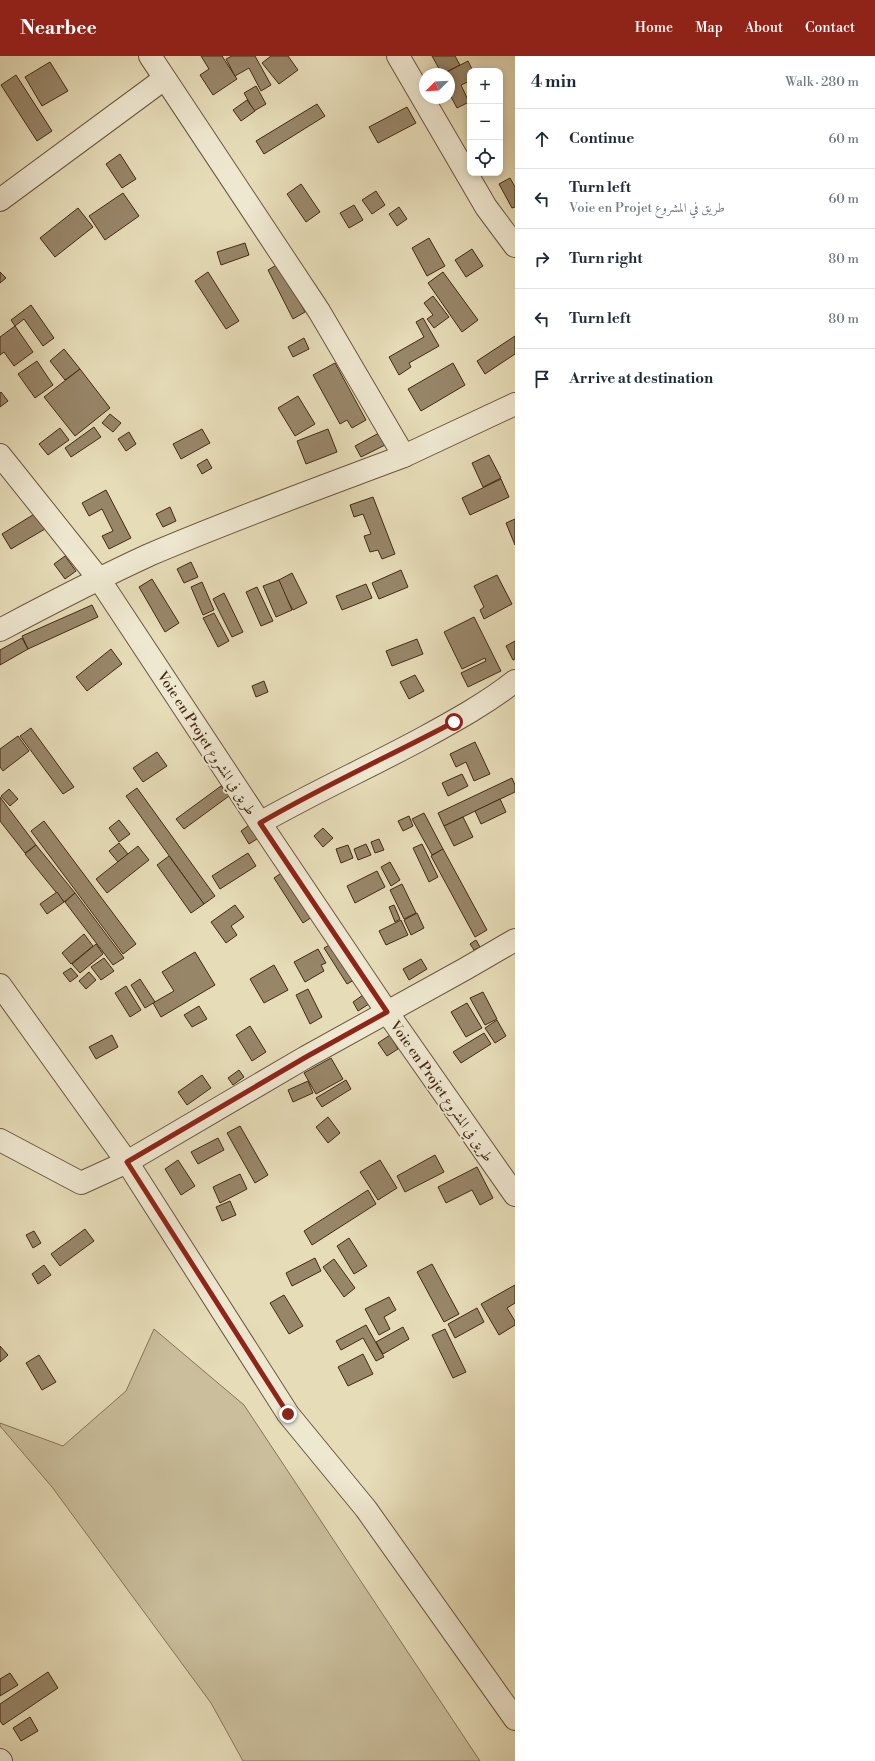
<!DOCTYPE html>
<html lang="en">
<head>
<meta charset="utf-8">
<style>
  body { margin:0; font-family:"Libre Bodoni",Amiri,serif; background:#f2f2f3; color:#1f2937 }
  .controls { position:absolute; right:12px; top:12px; display:grid; overflow:hidden; border-radius:8px; box-shadow:0 2px 6px #0003 }
  .controls button { width:36px; height:36px; display:grid; place-items:center; padding:0; border:0; border-bottom:1px solid #e0e1e3; background:#fff; color:#1f2937; font:20px sans-serif }
  .compass { position:absolute; left:419px; top:12px; width:36px; height:36px; border-radius:50%; background:#fff; box-shadow:0 2px 6px #0003; rotate:246deg }
  .stop { position:absolute; width:12px; height:12px; margin:-9px; border:3px solid #8f2418; border-radius:50%; background:#fff }
  .stop.end { background:#8f2418; border-color:#fff; box-shadow:0 1px 4px #0008 }
  .list { margin:0; padding:0; list-style:none }
  h2 { display:flex; justify-content:space-between; align-items:center; height:52px; margin:0; padding:0 16px; font-size:17px }
  h2 small { font-size:13px; font-weight:400; color:#747a83 }
  .list li { display:grid; grid-template-columns:26px 1fr auto; gap:12px; align-items:center; box-sizing:border-box; height:60px; padding:0 16px; border-top:1px solid #e0e1e3 }
  .list b { display:block; font-size:15px; white-space:nowrap }
  .list p { margin:0; font-size:13px; white-space:nowrap; color:#747a83 }
  .list em { font-size:13px; font-style:normal; color:#747a83 }
  .icon { flex:none; width:22px; height:22px; fill:none; stroke:currentColor; stroke-width:2; stroke-linecap:round; stroke-linejoin:round }
  .map { position:relative; flex:none; width:515px; height:1705px; overflow:hidden }
  header { display:flex; align-items:center; gap:24px; box-sizing:border-box; height:56px; padding:0 20px; background:#8f2418; color:#fff }
  header strong { font-size:19px }
  nav { display:flex; gap:22px; margin-inline-start:auto; font-size:14px }
  main { display:flex }
  aside { flex:1; background:#fff }
  .map>svg:first-child { display:block }
  .green { fill:#cabe9c; stroke:#877458 }
  .building { fill:#988669; stroke:#442914 }
  .lines { fill:none; stroke-linecap:round; stroke-linejoin:round }
  .street-casing { stroke:#6c563d; stroke-width:24 }
  .street { stroke:#efe8d1; stroke-width:22 }
  .route { stroke:#8f2418; stroke-width:5 }
  .labels { text-anchor:middle; stroke-width:3.5; stroke-linejoin:round; paint-order:stroke }
  .street-label { font-size:14px; fill:#442914; stroke:#efe8d1 }
</style>
</head>
<body>
<header>
<strong>Nearbee</strong>
<nav><a>Home</a><a>Map</a><a>About</a><a>Contact</a></nav>
</header>
<main>
<div class="map">
<svg width="515" height="1705" viewBox="0 0 515 1705">
  <rect width="100%" height="100%" fill="#e6dcb8"/>
  <filter id="stains"><feTurbulence type="fractalNoise" baseFrequency=".005" numOctaves="4"/><feColorMatrix values="0 0 0 0 .2 0 0 0 0 .09 0 0 0 0 .02 0 0 0 .5 -.17"/></filter>
  <radialGradient id="worn" r=".72"><stop offset=".6" stop-color="#630" stop-opacity="0"/><stop offset="1" stop-color="#630" stop-opacity=".3"/></radialGradient>
  <polygon class="green" points="154,1273 244,1349 480,1705 243,1705 211,1647 52,1431 0,1370 0,1367 63,1390 126,1335"/>
  <g class="building">
    <polygon points="201,0 222,0 237,23 213,39 200,19 209,13"/>
    <polygon points="232,0 255,0 271,29 261,35 249,12 235,20 226,3"/>
    <polygon points="271,0 288,0 298,14 279,28 262,7"/>
    <polygon points="432,0 455,0 460,9 442,18"/>
    <polygon points="468,5 473,15 470,15 470,25 461,29 469,46 457,52 449,37 449,18 443,18"/>
    <polygon points="50,6 68,35 42,50 25,21"/>
    <polygon points="16,19 52,75 37,85 1,29"/>
    <polygon points="256,30 266,48 254,55 244,37"/>
    <polygon points="247,44 255,55 241,65 233,54"/>
    <polygon points="317,48 325,60 264,98 256,85"/>
    <polygon points="407,51 416,67 378,87 369,71"/>
    <polygon points="120,98 136,123 122,132 106,108"/>
    <polygon points="510,122 515,131 515,151 512,152 499,128"/>
    <polygon points="301,128 320,156 306,166 287,138"/>
    <polygon points="376,135 385,149 372,158 362,144"/>
    <polygon points="123,137 139,160 105,184 89,160"/>
    <polygon points="354,149 363,164 349,172 340,157"/>
    <polygon points="399,151 407,163 397,170 389,158"/>
    <polygon points="78,152 93,171 55,201 40,182"/>
    <polygon points="429,182 445,210 427,220 412,192"/>
    <polygon points="245,187 249,199 221,209 217,196"/>
    <polygon points="472,193 483,210 466,221 455,204"/>
    <polygon points="280,207 305,256 293,263 268,214"/>
    <polygon points="0,216 6,222 0,227"/>
    <polygon points="208,216 239,265 226,273 195,225"/>
    <polygon points="443,216 478,264 462,276 428,227"/>
    <polygon points="433,240 449,261 434,272 427,263 433,259 424,247"/>
    <polygon points="31,249 54,282 43,290 24,263 15,270 11,264"/>
    <polygon points="423,262 439,290 409,307 411,311 399,319 389,301 424,281 416,266"/>
    <polygon points="15,270 33,296 14,310 4,296 0,299 0,281"/>
    <polygon points="515,280 515,298 485,318 477,305"/>
    <polygon points="304,282 309,293 293,301 288,291"/>
    <polygon points="64,293 80,313 65,324 50,305"/>
    <polygon points="37,305 53,329 35,342 18,318"/>
    <polygon points="335,307 366,364 352,372 347,364 340,368 313,319"/>
    <polygon points="453,307 465,329 421,355 408,333"/>
    <polygon points="80,313 110,352 75,380 44,341"/>
    <polygon points="1,336 8,345 0,351 0,337"/>
    <polygon points="298,340 315,368 295,380 278,352"/>
    <polygon points="110,358 121,367 113,376 102,367"/>
    <polygon points="94,371 101,381 71,401 65,392"/>
    <polygon points="60,372 69,384 48,399 39,388"/>
    <polygon points="202,373 210,387 181,403 173,388"/>
    <polygon points="328,373 337,396 306,408 297,385"/>
    <polygon points="129,376 136,388 126,395 118,383"/>
    <polygon points="379,377 385,389 361,401 355,390"/>
    <polygon points="489,399 501,422 483,431 472,407"/>
    <polygon points="207,403 212,412 202,418 197,409"/>
    <polygon points="501,423 509,441 470,459 462,442"/>
    <polygon points="106,434 131,482 109,493 102,480 113,475 102,453 89,460 82,447"/>
    <polygon points="373,441 395,498 382,503 378,494 370,496 364,480 371,478 363,458 354,461 350,449"/>
    <polygon points="170,451 176,465 163,471 156,458"/>
    <polygon points="36,457 45,473 11,493 2,478"/>
    <polygon points="515,463 515,489 506,467"/>
    <polygon points="65,500 76,515 65,523 54,508"/>
    <polygon points="191,506 198,521 184,527 177,513"/>
    <polygon points="401,514 408,531 379,543 372,527"/>
    <polygon points="292,517 307,547 293,554 277,525"/>
    <polygon points="497,519 512,548 484,563 480,554 484,551 474,530"/>
    <polygon points="152,523 179,567 165,576 139,531"/>
    <polygon points="279,524 292,554 276,561 263,530"/>
    <polygon points="202,526 214,554 203,559 191,531"/>
    <polygon points="366,528 372,542 342,554 336,540"/>
    <polygon points="257,531 273,565 261,570 246,536"/>
    <polygon points="224,537 243,576 232,581 213,543"/>
    <polygon points="92,549 98,561 28,593 22,580"/>
    <polygon points="214,557 229,585 218,591 203,562"/>
    <polygon points="474,561 501,615 468,631 461,617 486,605 485,602 462,613 444,576"/>
    <polygon points="22,582 28,593 0,609 0,594"/>
    <polygon points="417,583 423,598 392,610 386,595"/>
    <polygon points="515,585 515,603 513,604 506,590"/>
    <polygon points="111,593 122,608 87,635 76,621"/>
    <polygon points="415,619 424,635 409,643 400,626"/>
    <polygon points="264,625 268,636 256,641 252,630"/>
    <polygon points="31,672 74,731 63,738 20,680"/>
    <polygon points="18,680 29,695 3,715 0,711 0,693"/>
    <polygon points="475,686 490,718 474,725 466,706 456,711 450,698"/>
    <polygon points="157,696 167,710 143,726 133,712"/>
    <polygon points="462,718 468,730 448,740 442,727"/>
    <polygon points="512,722 515,729 515,736 444,770 438,757"/>
    <polygon points="221,730 229,740 184,773 176,763"/>
    <polygon points="137,732 215,840 204,848 126,740"/>
    <polygon points="9,733 18,743 10,750 1,740"/>
    <polygon points="0,741 36,789 25,797 0,765"/>
    <polygon points="500,743 506,756 481,768 475,755"/>
    <polygon points="424,757 443,793 432,799 412,763"/>
    <polygon points="409,760 413,770 403,775 398,765"/>
    <polygon points="463,761 473,781 454,790 444,770"/>
    <polygon points="119,764 130,778 119,786 109,772"/>
    <polygon points="44,765 136,888 123,898 31,775"/>
    <polygon points="252,767 260,781 249,788 241,775"/>
    <polygon points="323,772 333,782 323,791 314,780"/>
    <polygon points="379,783 384,794 375,797 371,786"/>
    <polygon points="119,787 128,798 118,806 109,795"/>
    <polygon points="366,788 371,799 358,804 354,793"/>
    <polygon points="422,788 438,821 429,826 413,792"/>
    <polygon points="36,789 75,837 64,846 25,798"/>
    <polygon points="348,789 353,802 341,807 336,793"/>
    <polygon points="138,790 149,804 107,837 96,823"/>
    <polygon points="443,793 487,874 475,881 431,800"/>
    <polygon points="248,797 256,810 220,833 212,820"/>
    <polygon points="169,800 204,848 191,857 157,809"/>
    <polygon points="390,806 400,824 391,830 381,811"/>
    <polygon points="286,814 315,859 303,867 274,822"/>
    <polygon points="377,815 385,831 355,847 347,830"/>
    <polygon points="402,828 416,857 404,863 390,834"/>
    <polygon points="57,836 64,846 47,858 40,848"/>
    <polygon points="75,837 124,902 113,909 65,846"/>
    <polygon points="235,849 244,861 231,870 237,879 226,887 211,866"/>
    <polygon points="394,849 400,863 395,866 389,851"/>
    <polygon points="417,857 424,872 411,879 404,864"/>
    <polygon points="401,864 408,879 386,889 379,875"/>
    <polygon points="84,878 93,890 71,908 62,897"/>
    <polygon points="476,884 480,891 474,894 470,888"/>
    <polygon points="333,887 356,923 347,928 324,892"/>
    <polygon points="96,888 103,898 80,917 72,908"/>
    <polygon points="318,893 326,907 321,909 324,915 305,926 294,906"/>
    <polygon points="195,896 215,929 161,961 153,947 174,935 162,916"/>
    <polygon points="104,902 114,915 101,924 91,911"/>
    <polygon points="421,903 427,913 409,924 403,913"/>
    <polygon points="274,909 288,934 264,947 250,923"/>
    <polygon points="71,912 78,920 70,926 63,917"/>
    <polygon points="89,916 96,924 86,933 79,925"/>
    <polygon points="140,923 155,946 145,952 131,929"/>
    <polygon points="126,930 141,954 130,961 115,937"/>
    <polygon points="308,933 322,961 310,968 296,939"/>
    <polygon points="483,936 497,963 485,969 470,942"/>
    <polygon points="366,937 372,946 358,955 353,946"/>
    <polygon points="467,947 482,972 466,981 451,956"/>
    <polygon points="199,950 207,963 192,971 184,959"/>
    <polygon points="497,964 506,980 495,987 485,972"/>
    <polygon points="250,970 266,996 252,1005 236,979"/>
    <polygon points="484,977 491,988 461,1007 453,996"/>
    <polygon points="112,979 118,991 96,1003 89,991"/>
    <polygon points="390,979 398,993 387,1000 378,987"/>
    <polygon points="331,1002 343,1023 316,1038 304,1017"/>
    <polygon points="239,1014 244,1021 233,1029 228,1022"/>
    <polygon points="202,1019 211,1032 187,1049 178,1036"/>
    <polygon points="346,1024 351,1033 322,1051 316,1042"/>
    <polygon points="308,1025 313,1037 293,1046 288,1034"/>
    <polygon points="328,1061 340,1077 328,1087 316,1071"/>
    <polygon points="240,1070 268,1119 255,1127 227,1077"/>
    <polygon points="218,1082 224,1094 198,1108 191,1096"/>
    <polygon points="435,1099 444,1116 405,1136 397,1120"/>
    <polygon points="178,1104 195,1130 181,1139 165,1113"/>
    <polygon points="380,1104 397,1132 378,1144 360,1116"/>
    <polygon points="477,1111 493,1142 480,1149 472,1134 446,1147 438,1131"/>
    <polygon points="240,1118 247,1133 220,1147 213,1131"/>
    <polygon points="368,1134 376,1148 312,1189 304,1175"/>
    <polygon points="230,1145 236,1159 222,1165 216,1151"/>
    <polygon points="85,1173 94,1185 60,1210 51,1198"/>
    <polygon points="34,1175 41,1187 33,1192 26,1179"/>
    <polygon points="349,1182 367,1210 354,1218 337,1190"/>
    <polygon points="315,1202 321,1215 292,1230 286,1217"/>
    <polygon points="334,1203 355,1232 344,1241 323,1211"/>
    <polygon points="432,1208 459,1258 444,1266 417,1216"/>
    <polygon points="44,1209 51,1219 38,1228 32,1218"/>
    <polygon points="515,1229 515,1247 507,1252 515,1265 515,1269 499,1279 481,1248"/>
    <polygon points="284,1239 303,1270 289,1278 270,1247"/>
    <polygon points="389,1241 396,1254 384,1261 390,1273 379,1279 365,1253"/>
    <polygon points="477,1252 484,1266 455,1282 448,1268"/>
    <polygon points="366,1269 384,1301 376,1305 363,1282 341,1294 336,1285"/>
    <polygon points="403,1271 409,1283 383,1298 376,1286"/>
    <polygon points="445,1273 466,1316 453,1322 432,1279"/>
    <polygon points="0,1290 8,1299 0,1306"/>
    <polygon points="363,1298 373,1318 348,1330 338,1311"/>
    <polygon points="39,1299 56,1326 42,1334 26,1307"/>
    <polygon points="48,1616 58,1632 3,1669 0,1665 0,1648"/>
    <polygon points="10,1617 18,1629 0,1640 0,1623"/>
    <polygon points="30,1661 38,1675 21,1685 13,1672"/>
  </g>
  <g class="lines">
    <g class="street-casing">
      <g id="street">
        <polyline points="150,0 319,255 404,400 515,348"/>
        <polyline points="398,0 486,151 515,190"/>
        <polyline points="0,144 164,23"/>
        <polyline points="0,399 99,523 260,767 387,956 515,1139"/>
        <path d="M0 574C49 548 99 522 149 499 233 463 319 432 404 400"/>
        <path d="M260 767C314 736 370 711 425 681 456 664 487 647 515 625"/>
        <polyline points="0,929 127,1106 288,1358 366,1453 515,1663"/>
        <polyline points="0,1084 81,1127 127,1106 306,1001 465,913 515,884"/>
        <polyline points="0,1704 1,1705"/>
      </g>
    </g>
    <use href="#street" class="street"/>
  </g>
  <g class="lines">
    <path class="route" d="M288 1358 127 1106 306 1001 387 956 260 767C323 730 390 700 454 666"/>
  </g>
  <g class="labels">
    <g class="street-label">
      <text transform="translate(207 687) rotate(57)" y="5">Voie en Projet طريق في المشروع</text>
      <text transform="translate(442 1035) rotate(55)" y="5">Voie en Projet طريق في المشروع</text>
    </g>
  </g>
  <rect width="100%" height="100%" filter="url(#stains)"/>
  <rect width="100%" height="100%" fill="url(#worn)"/>
</svg>
<div class="controls">
<button>+</button>
<button>−</button>
<button><svg class="icon" aria-label="locate" viewBox="0 0 24 24"><circle cx="12" cy="12" r="6"/><path d="M12 2v4M12 18v4M2 12h4M18 12h4"/></svg></button>
</div>
<svg class="compass" viewBox="-18 -18 36 36"><path d="M0-13l5 13h-10z" fill="#e53935"/><path d="M0 13l5-13h-10z" fill="#747a83"/></svg>
<div class="stop" style="left:454px;top:666px"></div>
<div class="stop end" style="left:288px;top:1358px"></div>
</div>
<aside>
<h2>4 min<small>Walk · 280 m</small></h2>
<ul class="list">
<li><svg class="icon" aria-label="ahead" viewBox="0 0 24 24"><path d="M12 20V5M6 11l6-6 6 6"/></svg><div><b>Continue</b></div><em>60 m</em></li>
<li><svg class="icon" aria-label="left" viewBox="0 0 24 24"><path d="M17 20v-9H6M10 6l-5 5 5 5"/></svg><div><b>Turn left</b><p>Voie en Projet طريق في المشروع</p></div><em>60 m</em></li>
<li><svg class="icon" aria-label="right" viewBox="0 0 24 24"><path d="M7 20v-9h11M14 6l5 5-5 5"/></svg><div><b>Turn right</b></div><em>80 m</em></li>
<li><svg class="icon" aria-label="left" viewBox="0 0 24 24"><path d="M17 20v-9H6M10 6l-5 5 5 5"/></svg><div><b>Turn left</b></div><em>80 m</em></li>
<li><svg class="icon" aria-label="arrive" viewBox="0 0 24 24"><path d="M6 21V4h12l-3 4 3 4H6"/></svg><div><b>Arrive at destination</b></div></li>
</ul>
</aside>
</main>
</body>
</html>
